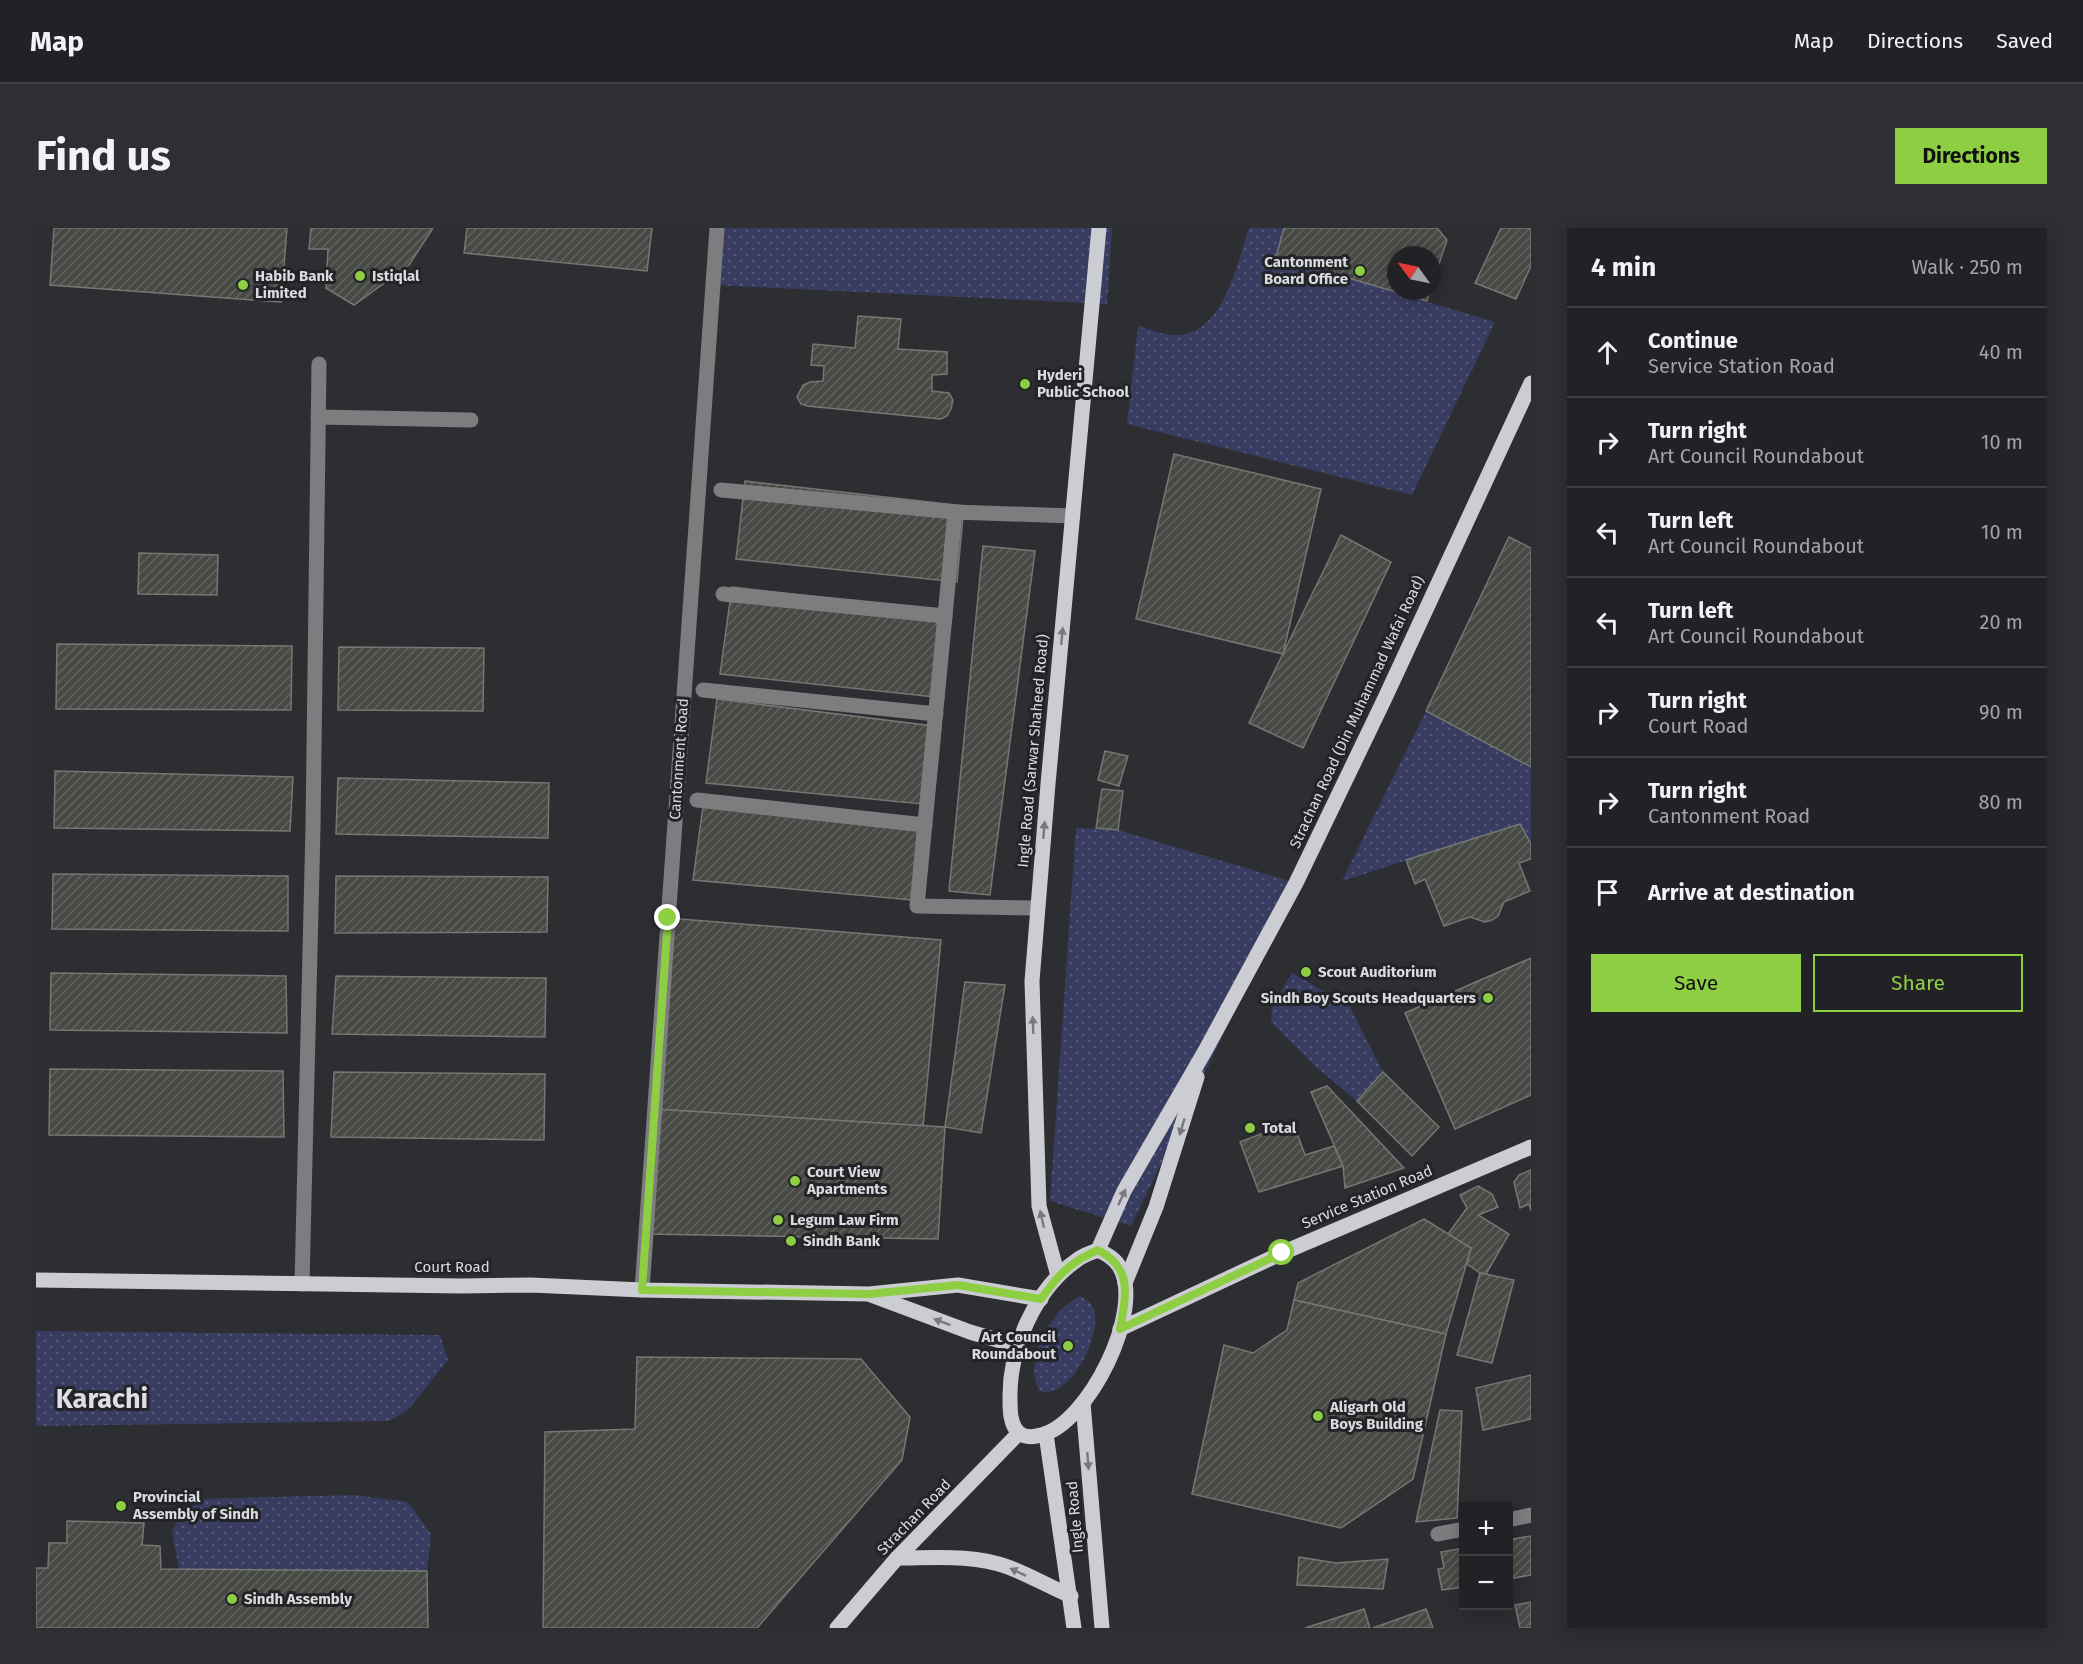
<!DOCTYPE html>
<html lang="en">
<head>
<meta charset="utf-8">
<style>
  body { margin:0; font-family:"Fira Sans",sans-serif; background:#2e2f32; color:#f1f3f6 }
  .controls { position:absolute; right:18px; bottom:18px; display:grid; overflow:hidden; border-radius:0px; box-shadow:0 3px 15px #0003 }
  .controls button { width:54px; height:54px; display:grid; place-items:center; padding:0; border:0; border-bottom:2px solid #3f3f43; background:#222226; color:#f1f3f6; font:30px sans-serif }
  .compass { position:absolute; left:1351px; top:18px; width:54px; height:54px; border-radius:50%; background:#222226; box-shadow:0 3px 15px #0003; rotate:303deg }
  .stop { position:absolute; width:18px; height:18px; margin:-14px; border:4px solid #8ece43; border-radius:50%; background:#fff }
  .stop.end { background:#8ece43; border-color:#fff; box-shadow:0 2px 6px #0008 }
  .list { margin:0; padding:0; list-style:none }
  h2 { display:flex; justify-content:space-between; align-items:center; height:78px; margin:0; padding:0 24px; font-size:26px }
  h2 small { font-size:20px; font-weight:400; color:#a2a4a7 }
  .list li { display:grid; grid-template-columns:39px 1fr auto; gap:18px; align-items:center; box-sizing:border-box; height:90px; padding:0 24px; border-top:2px solid #3f3f43 }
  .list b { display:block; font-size:22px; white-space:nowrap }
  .list p { margin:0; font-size:20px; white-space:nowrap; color:#a2a4a7 }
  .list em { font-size:20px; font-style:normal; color:#a2a4a7 }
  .actions { display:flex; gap:12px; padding:18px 24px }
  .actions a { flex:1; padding:14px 0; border:2px solid #8ece43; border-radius:0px; text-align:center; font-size:21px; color:#8ece43 }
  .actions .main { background:#8ece43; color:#111 }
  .icon { flex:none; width:33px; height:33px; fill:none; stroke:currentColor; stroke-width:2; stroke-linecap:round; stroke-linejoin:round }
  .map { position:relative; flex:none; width:1495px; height:1400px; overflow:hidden; border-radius:0px }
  header { display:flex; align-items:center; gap:36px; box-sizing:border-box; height:84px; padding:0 30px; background:#222226; border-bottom:2px solid #3f3f43 }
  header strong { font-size:28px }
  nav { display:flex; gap:33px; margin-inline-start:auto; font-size:21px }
  .intro { display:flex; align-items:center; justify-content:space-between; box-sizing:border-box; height:144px; padding:0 36px }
  h1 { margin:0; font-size:42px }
  .button { padding:15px 27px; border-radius:0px; background:#8ece43; color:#111; font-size:21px; font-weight:700 }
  main { display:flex; gap:36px; padding:0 36px }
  aside { flex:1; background:#222226; border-radius:0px; box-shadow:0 3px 15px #0003 }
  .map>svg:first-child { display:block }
  .grass { fill:url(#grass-dots) }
  .building { fill:url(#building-hatch); stroke:#757773; stroke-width:1.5 }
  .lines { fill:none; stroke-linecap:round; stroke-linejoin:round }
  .minor { stroke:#7d7d80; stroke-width:15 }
  .major { stroke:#cccdd2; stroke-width:15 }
  .oneway { fill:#78787d }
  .route { stroke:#8ece43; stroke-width:8 }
  .poi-dot { fill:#8ece43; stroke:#232428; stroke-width:2 }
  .labels { text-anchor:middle; stroke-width:6; stroke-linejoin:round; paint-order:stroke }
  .poi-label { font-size:15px; font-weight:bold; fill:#dadbdd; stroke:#232428; text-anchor:start }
  .street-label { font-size:15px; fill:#dadbdd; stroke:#232428 }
  .town-label { font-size:27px; font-weight:bold; fill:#dedfe4; stroke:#232428 }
</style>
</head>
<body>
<header>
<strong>Map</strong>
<nav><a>Map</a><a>Directions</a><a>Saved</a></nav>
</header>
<div class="intro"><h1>Find us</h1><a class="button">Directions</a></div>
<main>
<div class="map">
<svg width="1495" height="1400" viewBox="0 0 1495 1400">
  <defs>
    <pattern id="grass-dots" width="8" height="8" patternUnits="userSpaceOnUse" patternTransform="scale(1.5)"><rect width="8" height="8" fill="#393c61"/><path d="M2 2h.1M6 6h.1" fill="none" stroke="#555877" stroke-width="1.8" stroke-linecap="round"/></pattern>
    <pattern id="building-hatch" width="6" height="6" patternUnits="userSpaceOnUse" patternTransform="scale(1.5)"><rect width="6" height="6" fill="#474945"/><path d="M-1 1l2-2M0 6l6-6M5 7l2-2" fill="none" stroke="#61635f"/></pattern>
  </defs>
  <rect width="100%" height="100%" fill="#2d2e32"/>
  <g class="grass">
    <polygon points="681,0 1076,0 1071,76 677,57"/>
    <path d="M1213 0H1248L1240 29 1459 94 1376 267 1091 196 1102 98C1113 101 1127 107 1138 107 1188 108 1200 37 1213 0Z"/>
    <polygon points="1390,483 1495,539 1495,616 1483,596 1306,653"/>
    <polygon points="1040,600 1082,602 1260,655 1095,998 1014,973"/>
    <polygon points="1256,745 1314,779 1347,844 1321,873 1279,838 1235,794 1236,780"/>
    <path d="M1044 1068C1048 1071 1053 1073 1056 1077 1070 1102 1035 1173 1004 1163 986 1134 1015 1081 1044 1068Z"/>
    <polygon points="0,1103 404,1107 412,1132 373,1181 354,1193 0,1198"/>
    <polygon points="318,1267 372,1274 395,1306 391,1343 143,1341 136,1304 144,1288 165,1271"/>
  </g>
  <g class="building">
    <polygon points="18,0 251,0 245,74 14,57"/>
    <polygon points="275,0 397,0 373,37 318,77 290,60 292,21 273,21"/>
    <polygon points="431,0 616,0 611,43 428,25"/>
    <polygon points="1248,0 1401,0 1411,12 1396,57 1396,27 1360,27 1360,63 1394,63 1391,73 1240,29"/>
    <polygon points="1465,0 1495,0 1495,38 1480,71 1439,55"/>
    <polygon points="822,88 865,91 862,121 911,124 911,146 896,147 896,163 913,165 917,172 915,181 911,188 905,191 771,178 765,176 761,169 767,157 774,154 787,153 788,138 775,137 777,116 819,120"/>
    <polygon points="1138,226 1285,261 1247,426 1100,391"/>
    <polygon points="709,253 928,278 921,354 700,331"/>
    <polygon points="1305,307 1355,334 1267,520 1213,495"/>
    <polygon points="1473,309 1495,320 1495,539 1390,483"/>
    <polygon points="947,318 999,323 954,667 913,663"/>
    <polygon points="103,325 182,327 181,367 102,366"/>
    <polygon points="696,359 909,384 908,470 684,446"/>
    <polygon points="21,416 256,418 255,482 20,481"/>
    <polygon points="303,419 448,420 447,483 302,482"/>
    <polygon points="681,471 905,499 897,577 670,555"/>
    <polygon points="1069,523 1092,528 1083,558 1062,552"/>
    <polygon points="19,543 257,549 254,603 18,600"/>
    <polygon points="302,550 513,555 512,610 300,606"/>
    <polygon points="1066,561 1087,563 1082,602 1060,600"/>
    <polygon points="668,571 895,595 887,673 657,652"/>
    <polygon points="1484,596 1495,616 1495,631 1483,635 1494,663 1468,674 1462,688 1456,692 1449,694 1434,689 1408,698 1389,651 1379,656 1370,632"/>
    <polygon points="17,646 252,648 252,703 16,701"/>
    <polygon points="300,648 512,649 511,704 299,705"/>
    <polygon points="632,690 905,712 887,898 618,881"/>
    <polygon points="1495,730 1495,867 1419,901 1369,785"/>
    <polygon points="15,745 250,748 251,805 14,802"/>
    <polygon points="300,748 510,750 509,809 296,806"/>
    <polygon points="929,754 969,757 945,905 909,899"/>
    <polygon points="14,841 247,843 248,909 13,907"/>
    <polygon points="298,844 509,846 508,912 295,909"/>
    <polygon points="1347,844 1403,899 1376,928 1321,873"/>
    <polygon points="1291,858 1368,940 1309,960 1307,938 1275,864"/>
    <polygon points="618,881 909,899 902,1011 609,1006"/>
    <polygon points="1257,894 1269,927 1298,918 1307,938 1223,964 1204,914"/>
    <polygon points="1495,942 1495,983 1493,976 1484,980 1478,954 1483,947"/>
    <polygon points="1442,958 1456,966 1462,979 1442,987 1473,1006 1450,1046 1444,1045 1431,1036 1435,1020 1412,1006 1431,980 1424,967"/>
    <polygon points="1388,991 1435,1020 1410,1106 1258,1072 1262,1055"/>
    <polygon points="1444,1045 1478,1052 1456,1135 1421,1127"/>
    <polygon points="1258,1072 1410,1106 1377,1251 1305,1300 1156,1266 1188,1117 1217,1125 1251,1102"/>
    <polygon points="601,1129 825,1131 874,1189 866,1232 721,1400 507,1400 509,1204 599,1201"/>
    <polygon points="1495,1147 1495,1191 1447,1202 1440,1160"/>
    <polygon points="1404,1182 1426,1183 1421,1290 1380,1294"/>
    <polygon points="31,1293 108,1295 106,1317 124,1318 125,1341 391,1343 392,1400 0,1400 0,1340 12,1340 13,1315 31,1315"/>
    <polygon points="1495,1308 1495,1347 1472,1351 1472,1312"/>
    <polygon points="1428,1320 1428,1359 1406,1362 1402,1341 1408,1340 1405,1324"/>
    <polygon points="1263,1329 1300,1335 1352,1331 1347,1361 1261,1357"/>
    <polygon points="1495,1374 1495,1400 1484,1400 1479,1377"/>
    <polygon points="1328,1381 1334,1400 1269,1400"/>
    <polygon points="1390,1381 1397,1400 1337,1400"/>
  </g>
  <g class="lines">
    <g class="minor">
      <polyline points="282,189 435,192"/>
      <polyline points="685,262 919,284"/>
      <polyline points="687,366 909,388"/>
      <polyline points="667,462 900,486"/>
      <polyline points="661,572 889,597"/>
      <polyline points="1001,680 881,678 919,284 1037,288"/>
      <polyline points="266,1056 277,599 283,136"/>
      <polyline points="606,1062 681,0"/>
      <polyline points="1472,1292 1495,1287"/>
      <polyline points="1402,1306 1428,1301"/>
    </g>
    <g class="major">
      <polyline points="1062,1022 1088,963 1169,823 1260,655 1349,470 1495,155"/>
      <path d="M1062 1022C1070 1026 1078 1030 1083 1038 1110 1081 1052 1196 1005 1207 998 1209 989 1210 983 1205 974 1197 974 1182 974 1171 973 1121 999 1061 1041 1032 1047 1027 1055 1025 1062 1022Z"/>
      <polyline points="1022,1048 1003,978 996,753 1012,556 1063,0"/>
      <polyline points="0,1052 425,1058 495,1057 606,1062 833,1066 922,1057 1005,1071"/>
      <polyline points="1089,1055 1120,979 1161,849"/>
      <polyline points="835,1067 934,1104 982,1118"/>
      <polyline points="1084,1101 1246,1025 1495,919"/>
      <polyline points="1047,1175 1066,1400"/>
      <polyline points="1010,1206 1038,1400"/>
      <path d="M861 1330C897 1330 938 1326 972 1339 993 1347 1014 1359 1035 1368"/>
      <polyline points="801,1400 861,1330 983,1205"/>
    </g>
  </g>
  <defs><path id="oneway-solid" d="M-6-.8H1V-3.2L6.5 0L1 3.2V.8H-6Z" transform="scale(1.5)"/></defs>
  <g class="oneway">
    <use href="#oneway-solid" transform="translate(1026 408) rotate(-85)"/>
    <use href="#oneway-solid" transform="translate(1008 602) rotate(-85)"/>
    <use href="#oneway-solid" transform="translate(997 797) rotate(-92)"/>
    <use href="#oneway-solid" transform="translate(1146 899) rotate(107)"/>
    <use href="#oneway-solid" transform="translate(1086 969) rotate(-65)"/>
    <use href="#oneway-solid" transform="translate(1006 991) rotate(-103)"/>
    <use href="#oneway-solid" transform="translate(906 1094) rotate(-159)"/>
    <use href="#oneway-solid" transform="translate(1052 1233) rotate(85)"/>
    <use href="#oneway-solid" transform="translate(982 1344) rotate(-155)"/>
  </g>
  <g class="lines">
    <path class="route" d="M632 690 606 1062 833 1066 922 1057 1005 1071C1022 1047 1034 1034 1062 1022 1097 1040 1090 1067 1084 1101L1246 1025"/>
  </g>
  <g class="poi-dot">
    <circle cx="1324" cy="43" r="6"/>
    <circle cx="324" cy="48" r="6"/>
    <circle cx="207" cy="57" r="6"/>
    <circle cx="989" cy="156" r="6"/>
    <circle cx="1270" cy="744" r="6"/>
    <circle cx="1452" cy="770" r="6"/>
    <circle cx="1214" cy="900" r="6"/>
    <circle cx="759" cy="953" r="6"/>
    <circle cx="742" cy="992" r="6"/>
    <circle cx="755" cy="1013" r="6"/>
    <circle cx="1032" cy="1118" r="6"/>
    <circle cx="1282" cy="1188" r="6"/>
    <circle cx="85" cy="1278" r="6"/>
    <circle cx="196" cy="1371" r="6"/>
  </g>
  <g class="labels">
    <g class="poi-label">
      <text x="1312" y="39" text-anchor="end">Cantonment<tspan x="1312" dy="17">Board Office</tspan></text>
      <text x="219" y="53">Habib Bank<tspan x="219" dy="17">Limited</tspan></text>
      <text x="336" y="53">Istiqlal</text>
      <text x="1001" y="152">Hyderi<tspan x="1001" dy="17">Public School</tspan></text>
      <text x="1282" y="749">Scout Auditorium</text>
      <text x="1440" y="775" text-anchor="end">Sindh Boy Scouts Headquarters</text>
      <text x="1226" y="905">Total</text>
      <text x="771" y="949">Court View<tspan x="771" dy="17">Apartments</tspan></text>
      <text x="754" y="997">Legum Law Firm</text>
      <text x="767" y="1018">Sindh Bank</text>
      <text x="1020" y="1114" text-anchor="end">Art Council<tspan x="1020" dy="17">Roundabout</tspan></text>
      <text x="1294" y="1184">Aligarh Old<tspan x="1294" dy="17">Boys Building</tspan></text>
      <text x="97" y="1274">Provincial<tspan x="97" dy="17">Assembly of Sindh</tspan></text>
      <text x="208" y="1376">Sindh Assembly</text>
    </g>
    <g class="street-label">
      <text transform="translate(1321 484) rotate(-65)" y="5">Strachan Road (Din Muhammad Wafai Road)</text>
      <text transform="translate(997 523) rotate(-85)" y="5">Ingle Road (Sarwar Shaheed Road)</text>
      <text transform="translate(643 531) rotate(-86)" y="5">Cantonment Road</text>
      <text transform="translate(1331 969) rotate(-23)" y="5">Service Station Road</text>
      <text x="416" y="1044">Court Road</text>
      <text transform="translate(878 1289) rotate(-46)" y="5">Strachan Road</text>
      <text transform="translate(1039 1289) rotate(-95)" y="5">Ingle Road</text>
    </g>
    <g class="town-label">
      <text x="66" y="1180">Karachi</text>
    </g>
  </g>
</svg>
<div class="controls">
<button>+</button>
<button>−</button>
</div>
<svg class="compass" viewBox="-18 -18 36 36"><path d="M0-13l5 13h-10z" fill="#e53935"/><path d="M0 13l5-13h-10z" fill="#a2a4a7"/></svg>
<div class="stop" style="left:1246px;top:1025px"></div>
<div class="stop end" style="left:632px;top:690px"></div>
</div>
<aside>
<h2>4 min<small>Walk · 250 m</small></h2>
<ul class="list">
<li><svg class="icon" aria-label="ahead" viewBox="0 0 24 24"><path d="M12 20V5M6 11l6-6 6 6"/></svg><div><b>Continue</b><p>Service Station Road</p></div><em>40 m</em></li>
<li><svg class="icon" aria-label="right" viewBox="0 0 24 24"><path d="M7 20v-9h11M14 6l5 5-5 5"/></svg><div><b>Turn right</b><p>Art Council Roundabout</p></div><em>10 m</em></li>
<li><svg class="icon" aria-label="left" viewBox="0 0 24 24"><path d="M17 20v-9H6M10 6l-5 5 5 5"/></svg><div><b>Turn left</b><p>Art Council Roundabout</p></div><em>10 m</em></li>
<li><svg class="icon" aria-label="left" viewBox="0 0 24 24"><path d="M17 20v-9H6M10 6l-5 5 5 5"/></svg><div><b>Turn left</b><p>Art Council Roundabout</p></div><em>20 m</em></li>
<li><svg class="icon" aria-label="right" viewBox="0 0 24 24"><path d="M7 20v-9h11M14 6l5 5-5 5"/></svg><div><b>Turn right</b><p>Court Road</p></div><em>90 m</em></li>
<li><svg class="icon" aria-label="right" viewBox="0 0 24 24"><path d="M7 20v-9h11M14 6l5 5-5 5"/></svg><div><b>Turn right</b><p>Cantonment Road</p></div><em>80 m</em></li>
<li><svg class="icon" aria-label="arrive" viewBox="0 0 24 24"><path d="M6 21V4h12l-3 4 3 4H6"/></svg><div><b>Arrive at destination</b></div></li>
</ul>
<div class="actions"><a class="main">Save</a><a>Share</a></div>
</aside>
</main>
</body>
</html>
